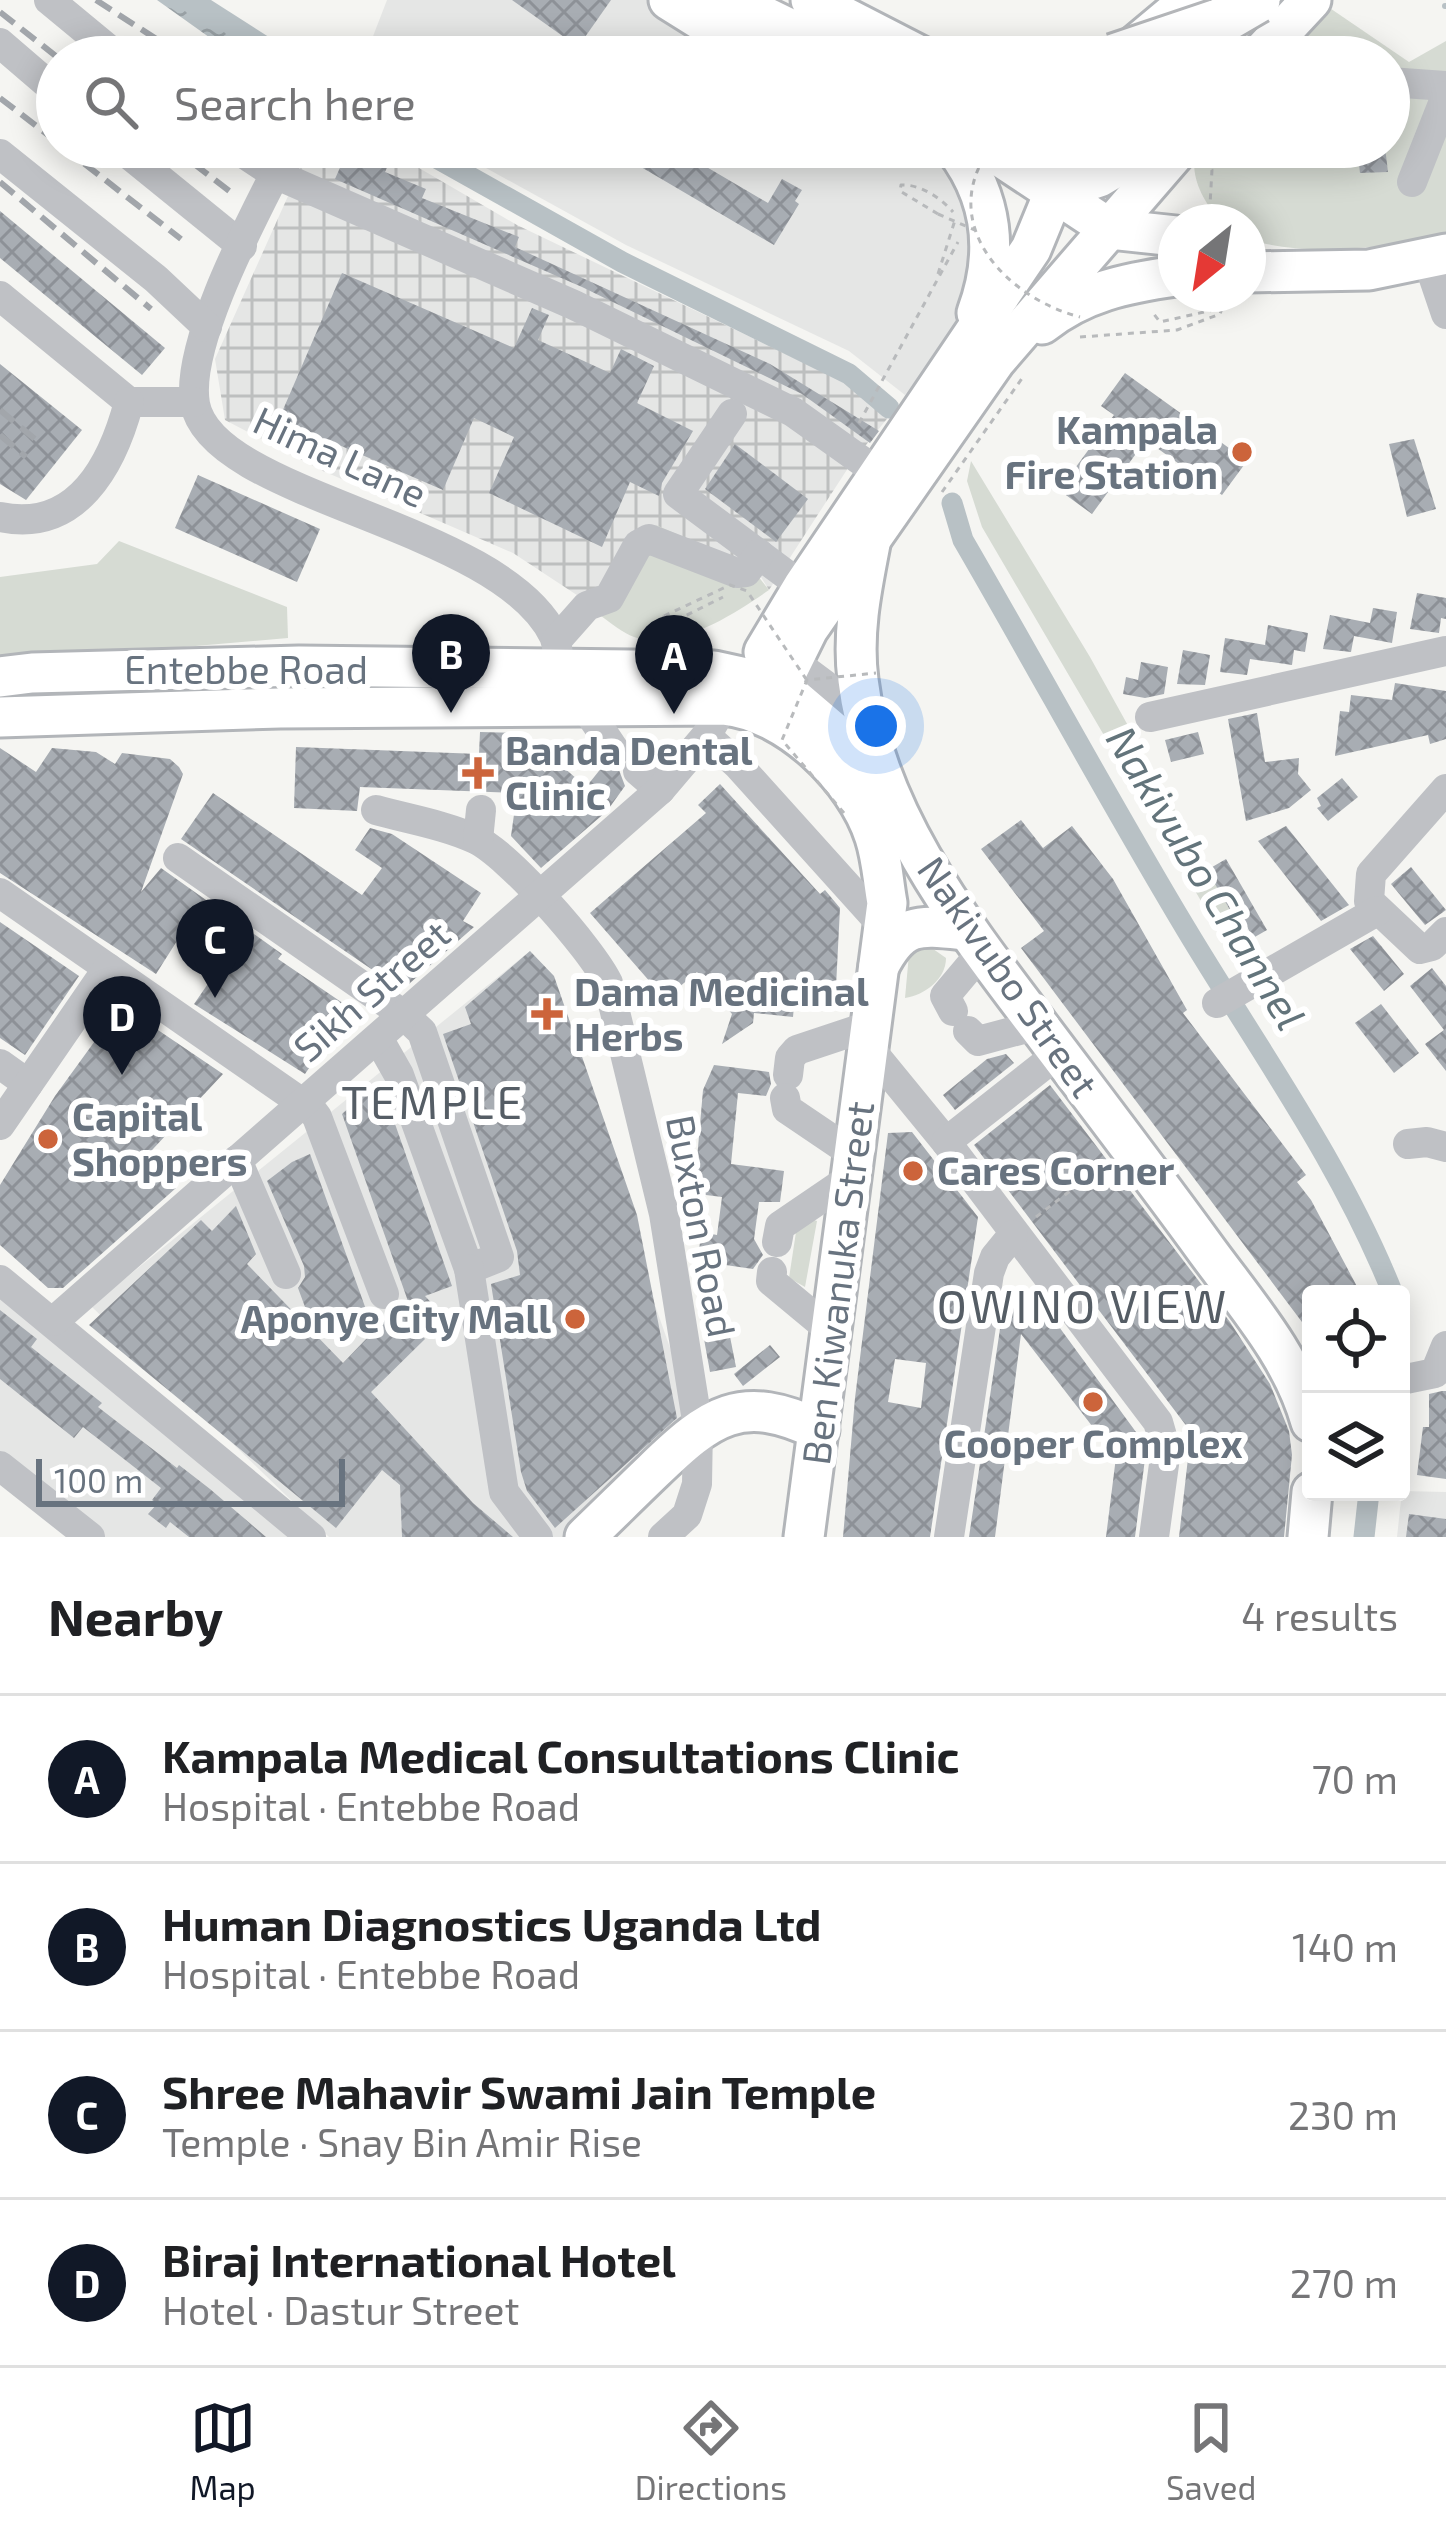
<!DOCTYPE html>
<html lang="en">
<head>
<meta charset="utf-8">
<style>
  body { margin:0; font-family:"Exo 2",sans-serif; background:#f6f6f6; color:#202124 }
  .controls { position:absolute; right:36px; bottom:36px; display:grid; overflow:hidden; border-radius:12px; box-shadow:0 6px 30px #0003 }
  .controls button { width:108px; height:108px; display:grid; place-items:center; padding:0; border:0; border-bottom:3px solid #e0e0e0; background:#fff; color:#202124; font:60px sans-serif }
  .compass { position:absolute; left:1158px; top:204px; width:108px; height:108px; border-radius:50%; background:#fff; box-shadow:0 6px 30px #0003; rotate:210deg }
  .scale { position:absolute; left:36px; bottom:30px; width:309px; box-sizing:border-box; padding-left:12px; border:6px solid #68737f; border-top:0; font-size:33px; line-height:42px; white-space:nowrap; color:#68737f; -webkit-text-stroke:9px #fff; paint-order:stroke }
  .you { position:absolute; left:876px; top:726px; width:42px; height:42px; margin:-30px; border:9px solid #fff; border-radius:50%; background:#1a73e8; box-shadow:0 0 0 18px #1a73e833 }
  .badge { display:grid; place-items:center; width:78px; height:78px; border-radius:50%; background:#111827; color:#fff; font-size:39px; font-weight:700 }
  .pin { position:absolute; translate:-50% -99px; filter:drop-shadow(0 3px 6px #0008) }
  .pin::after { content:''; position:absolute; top:63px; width:42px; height:36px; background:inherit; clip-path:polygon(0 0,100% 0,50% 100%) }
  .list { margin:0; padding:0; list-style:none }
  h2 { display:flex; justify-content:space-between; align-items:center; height:156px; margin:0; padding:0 48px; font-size:51px }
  h2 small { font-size:39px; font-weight:400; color:#757577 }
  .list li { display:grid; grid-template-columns:78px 1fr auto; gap:36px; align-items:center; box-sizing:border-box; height:168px; padding:0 48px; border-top:3px solid #e0e0e0 }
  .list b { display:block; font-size:45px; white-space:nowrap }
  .list p { margin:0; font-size:39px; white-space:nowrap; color:#757577 }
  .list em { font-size:39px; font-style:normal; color:#757577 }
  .icon { flex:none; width:66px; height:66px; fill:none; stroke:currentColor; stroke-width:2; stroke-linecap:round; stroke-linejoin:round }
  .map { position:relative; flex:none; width:1446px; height:1537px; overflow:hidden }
  .search { position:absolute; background:#fff; box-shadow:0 6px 30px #0003; left:36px; right:36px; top:36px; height:132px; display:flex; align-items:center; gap:30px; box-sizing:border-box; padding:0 42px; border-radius:66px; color:#757577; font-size:45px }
  .sheet { height:828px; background:#fff }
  nav { display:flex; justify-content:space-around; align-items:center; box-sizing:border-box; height:168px; border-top:3px solid #e0e0e0; background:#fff; font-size:33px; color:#757577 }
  nav a { display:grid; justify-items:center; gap:6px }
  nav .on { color:#111827 }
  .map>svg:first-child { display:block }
  .built { fill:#e5e6e5 }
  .industrial { fill:url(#industrial-grid) }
  .green { fill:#d6dbd3 }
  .water { fill:url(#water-ripples) }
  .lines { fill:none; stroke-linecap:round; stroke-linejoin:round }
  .stream { stroke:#b8c1c5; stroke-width:6 }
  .canal { stroke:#b8c1c5; stroke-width:21 }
  .building { fill:url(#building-cross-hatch); fill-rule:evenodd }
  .major-casing { stroke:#b2b5b9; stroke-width:45 }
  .highway-casing { stroke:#b4b6b9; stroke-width:51 }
  .path { stroke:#b8babc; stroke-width:3; stroke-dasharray:6 6; stroke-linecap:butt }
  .minor { stroke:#bfc1c5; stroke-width:30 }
  .major { stroke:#fff; stroke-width:39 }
  .highway { stroke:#fff; stroke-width:45 }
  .rail { stroke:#a2a6ab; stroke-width:6; stroke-dasharray:18 9; stroke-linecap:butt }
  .highway-bridge-casing { stroke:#b4b6b9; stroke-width:51; stroke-linecap:butt }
  .path-bridge { stroke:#b8babc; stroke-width:3; stroke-dasharray:6 6; stroke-linecap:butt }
  .highway-bridge { stroke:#fff; stroke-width:45 }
  .poi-dot { fill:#cc643b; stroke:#fff; stroke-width:4.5 }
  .labels { text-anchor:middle; stroke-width:12; stroke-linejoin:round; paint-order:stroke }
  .poi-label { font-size:39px; font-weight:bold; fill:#68737f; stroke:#fff; text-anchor:start }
  .street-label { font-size:39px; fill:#68737f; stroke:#fff }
  .water-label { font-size:42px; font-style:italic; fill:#63747b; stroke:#fff }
  .quarter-label { font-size:45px; letter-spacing:3px; fill:#555d65; stroke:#fff }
</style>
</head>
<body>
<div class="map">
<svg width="1446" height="1537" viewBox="0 0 1446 1537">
  <defs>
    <pattern id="industrial-grid" width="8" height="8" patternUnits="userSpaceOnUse" patternTransform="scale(3)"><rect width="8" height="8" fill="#e5e6e5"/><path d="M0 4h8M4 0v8" fill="none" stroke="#bdbfbf"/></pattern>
    <pattern id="water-ripples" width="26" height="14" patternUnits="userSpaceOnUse" patternTransform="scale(3)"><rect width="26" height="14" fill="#b8c1c5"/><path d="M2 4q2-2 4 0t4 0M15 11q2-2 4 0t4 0" fill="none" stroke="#99a1a5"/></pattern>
    <pattern id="building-cross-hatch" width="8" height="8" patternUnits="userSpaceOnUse" patternTransform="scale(3)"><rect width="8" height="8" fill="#a8adb3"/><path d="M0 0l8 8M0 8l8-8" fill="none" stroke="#8d9197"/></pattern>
  </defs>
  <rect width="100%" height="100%" fill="#f5f5f2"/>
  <g class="built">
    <polygon points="387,0 679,0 779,57 365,57"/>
    <polygon points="448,147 937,147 960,194 975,251 958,324 905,395 849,351 626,245"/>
    <polygon points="530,951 698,1427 584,1537 329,1537 91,1306"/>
    <polygon points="0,1282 309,1537 90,1537 0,1466"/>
    <polygon points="1402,1491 1446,1492 1446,1537 1397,1537"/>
  </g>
  <polygon class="industrial" points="310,147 383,147 517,225 842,381 890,415 850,465 769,590 761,577 592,605 513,553 323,471 225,420 215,359"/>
  <g class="green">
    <path d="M1318 0 1409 62 1446 41V234C1398 248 1293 258 1248 238V222H1220C1202 198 1189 177 1196 147H1389V57H1242Z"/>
    <polygon points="971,461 1090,657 1238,924 1268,964 1250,973 1235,959 982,527 967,481"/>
    <path d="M656 525 750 566 769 590C736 613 677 652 634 637 623 633 611 623 601 616L630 544Z"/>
    <polygon points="119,541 287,607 288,638 0,663 0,577 97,564"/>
    <path d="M926 944 946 958C946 979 925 995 905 998L909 954 915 946Z"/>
    <polygon points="811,1219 817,1221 805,1287 789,1278 796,1232"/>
  </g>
  <polygon class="water" points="157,0 211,0 300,57 237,57"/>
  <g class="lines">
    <polyline class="stream" points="1445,6 1446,6"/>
    <g class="canal">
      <polyline points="417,147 622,262 849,374 889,408"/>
      <path d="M952 503 963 540C1038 669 1109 801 1186 929 1258 1049 1341 1163 1393 1294"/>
      <polyline points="1364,1537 1369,1492"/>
    </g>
  </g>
  <g class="building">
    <polygon points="512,0 611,0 578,47"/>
    <polygon points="349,147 363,147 391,159 385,172 426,189 422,198 519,237 515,247 770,364 879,431 870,443 802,394 582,287 335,179"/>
    <polygon points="607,147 660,147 673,155 676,149 768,203 782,179 802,190 795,201 799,204 774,245"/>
    <polygon points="1357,147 1385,147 1388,172 1360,173"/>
    <polygon points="0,211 165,348 142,375 0,258"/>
    <polygon points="342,273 514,348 532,308 549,315 538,340 610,373 621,349 654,366 637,403 693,431 662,483 659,496 630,482 602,547 489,493 514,437 474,418 443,490 279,419"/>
    <polygon points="0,364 82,430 26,500 0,484"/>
    <polygon points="1125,373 1247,461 1222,495 1146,440 1092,514 1059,490 1114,415 1101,406"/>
    <polygon points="1414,439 1436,509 1407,517 1389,444"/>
    <polygon points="735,444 808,499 776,542 705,489"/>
    <polygon points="198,475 320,529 297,582 175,528"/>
    <polygon points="1417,593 1446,598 1446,619 1441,618 1439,633 1410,629"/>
    <polygon points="1373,608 1397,612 1392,643 1354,636 1351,652 1323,649 1330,615 1370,623"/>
    <polygon points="1268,625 1308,633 1305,652 1294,650 1292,665 1250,659 1247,675 1220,672 1225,638 1265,645"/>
    <polygon points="1183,650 1210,655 1205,685 1177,684"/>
    <polygon points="1141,662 1168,667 1164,694 1145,698 1123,694 1126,677 1138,680"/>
    <polygon points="1395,683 1446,691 1446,739 1430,744 1428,735 1335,756 1340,711 1349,712 1351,695 1392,700"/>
    <polygon points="1257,713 1265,762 1299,758 1298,774 1311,790 1289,808 1246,821 1228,719"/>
    <polygon points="480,732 519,733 518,763 533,762 545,772 554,759 586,787 603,766 619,770 625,786 607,811 541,868 511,836 517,793 360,787 357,811 294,808 296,747 479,754"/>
    <polygon points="1198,732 1204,754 1171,762 1165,740"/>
    <polygon points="0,748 36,772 52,748 96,752 115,764 122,753 170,759 179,767 183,774 141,892 161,868 282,954 278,959 350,1008 305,1074 194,1004 223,962 182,933 156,974 0,873"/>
    <polygon points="1342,778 1358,797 1328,821 1317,808 1321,806 1317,798"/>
    <polygon points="720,784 820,894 825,890 840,908 836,987 796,984 793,1017 754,1013 753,1023 722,1044 732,1014 697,972 665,999 590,913 706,813 698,805"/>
    <polygon points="213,793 362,895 382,868 355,850 370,828 392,834 481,893 463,921 474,927 402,990 181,839"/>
    <polygon points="1021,820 1043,848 1072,826 1113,879 1187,1010 1183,1013 1306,1175 1297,1182 1311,1200 1361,1294 1311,1294 1311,1334 1021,948 1044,931 981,849"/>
    <polygon points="1286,826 1349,905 1321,921 1258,841"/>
    <polygon points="1226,859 1267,930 1253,938 1244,921 1238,924 1207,870"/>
    <polygon points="1411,867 1446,910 1425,925 1391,884"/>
    <polygon points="0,922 79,976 25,1055 0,1038"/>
    <polygon points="1373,936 1404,974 1384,991 1350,949"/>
    <polygon points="530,951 554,976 637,1215 677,1418 555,1528 527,1491 521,1472 491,1284 520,1275 517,1251 443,1034 471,1024 465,1007"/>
    <polygon points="1432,968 1446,986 1446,1071 1425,1044 1444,1030 1410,986"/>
    <polygon points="1381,1004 1419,1053 1394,1073 1355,1023"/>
    <polygon points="121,1005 223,1074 139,1164 176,1188 63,1288 48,1288 0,1245 0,1185 55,1096"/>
    <polygon points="1006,1054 1014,1063 955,1110 943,1095 987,1059"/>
    <polygon points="714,1065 769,1072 771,1084 766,1096 738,1093 731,1164 784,1171 780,1202 759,1202 754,1239 763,1255 753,1269 698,1261 701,1232 717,1235 722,1197 682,1192 684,1177 676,1176 679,1157 697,1159 703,1090"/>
    <polygon points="1050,1085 1230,1322 1270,1384 1289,1431 1292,1455 1284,1537 1179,1537 1191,1432 974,1145"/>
    <polygon points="382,1087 452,1286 425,1296 439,1311 416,1330 425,1339 371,1392 473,1503 513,1537 402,1537 400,1485 382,1470 336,1528 89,1325 201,1220 212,1231 236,1206 256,1254 247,1264 343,1363 392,1312 409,1304 342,1114 367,1091"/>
    <path d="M912 1132 978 1217 930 1537H843L855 1398 888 1133ZM895 1359 926 1363 921 1408 888 1402Z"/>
    <polygon points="310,1154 368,1315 315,1334 298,1288 305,1277 304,1266 267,1181 292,1162"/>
    <polygon points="1035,1294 1144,1443 1146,1451 1135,1537 1106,1537 1116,1457 1021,1334 995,1537 969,1537 1004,1302"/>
    <polygon points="723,1301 736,1367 710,1372 698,1306"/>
    <polygon points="0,1310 37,1339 31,1347 102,1403 98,1407 177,1468 179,1465 210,1489 266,1537 189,1537 170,1522 166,1528 148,1514 157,1504 152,1500 161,1488 83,1427 74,1438 0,1379"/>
    <polygon points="770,1345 780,1357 743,1386 734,1374"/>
    <polygon points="1442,1391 1446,1391 1446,1479 1417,1475 1423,1427 1429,1427 1429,1394"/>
    <polygon points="1409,1514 1446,1519 1446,1537 1406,1537"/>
  </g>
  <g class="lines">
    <g class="major-casing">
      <g id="major">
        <polyline points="669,0 733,40 773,57"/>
        <polyline points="811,0 922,57"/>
        <polyline points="1135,46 1190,0"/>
        <polyline points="1258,57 1311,0"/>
        <path d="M954 147C993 197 999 254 977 313"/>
        <polyline points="986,147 1110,229 1176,236"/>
        <polyline points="1054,192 1099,177 1149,147"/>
        <polyline points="1248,272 1369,270 1446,254"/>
        <path d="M1042 324C1082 292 1126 283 1176 276"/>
        <path d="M870 544C861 590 852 634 858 680 874 812 960 922 1038 1025 1093 1098 1148 1170 1202 1244 1243 1301 1292 1354 1311 1422"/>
        <polyline points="764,652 803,587 1031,249 1073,147"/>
        <polyline points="0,677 32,673 299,666 714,671 778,685 839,737 876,781"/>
        <polyline points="768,710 808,629 995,361 1180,147"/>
        <path d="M0 717 280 708 724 705C787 711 856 777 875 837 882 858 883 881 887 903L804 1537"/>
        <path d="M879 966C902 922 918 925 965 930"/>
        <path d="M585 1537C608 1515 630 1493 653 1471 710 1416 741 1392 819 1430"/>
        <polyline points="1308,1537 1312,1492"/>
      </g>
    </g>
    <g class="highway-casing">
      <polyline id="highway" points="724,0 791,33 863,57"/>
    </g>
    <g class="path">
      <polyline points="899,147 928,164"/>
      <polyline points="1206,159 1212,170 1209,222"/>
      <path d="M938 214 900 191 901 185C920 184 941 198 953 212"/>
      <polyline points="938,274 955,220"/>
      <polyline points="1080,337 1177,330 1220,314 1222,308 1160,322 1153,313"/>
      <polyline points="859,423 958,242"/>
      <polyline points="942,492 1023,377"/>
      <polyline points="664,616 661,623 667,625 723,597"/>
      <polyline points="1036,1217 1104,1165"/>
    </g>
    <g class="minor">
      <polyline points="49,0 118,57"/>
      <polyline points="0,43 57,92"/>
      <polyline points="1389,82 1446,86"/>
      <polyline points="120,147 242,246"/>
      <path d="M234 147 275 174C248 227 185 347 195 404 212 498 500 524 554 636 559 647 558 660 559 672"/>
      <polyline points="0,154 156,279 207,327"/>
      <polyline points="275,174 574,305 793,412 880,474"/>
      <polyline points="1412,182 1446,96"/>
      <polyline points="1427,258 1446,314"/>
      <polyline points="0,296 129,402 194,402"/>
      <polyline points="732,414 678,494 803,587"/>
      <path d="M0 517C76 533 112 466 129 402"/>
      <polyline points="556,641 587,606 609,598 638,545 649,539 737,573 746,572 759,554"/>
      <polyline points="790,659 825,685 831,731"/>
      <polyline points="584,705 615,751"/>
      <polyline points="1150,717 1446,651"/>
      <polyline points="706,736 737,764 884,927"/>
      <polyline points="638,771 660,790"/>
      <polyline points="1446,789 1371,874 1369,901 1420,949 1432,946 1446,932"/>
      <path d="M376 810C408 819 445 825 475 839 508 854 592 949 608 983L664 1214 698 1427 697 1484 687 1515 663 1537"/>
      <polyline points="478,840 481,810"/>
      <polyline points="178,858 404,1015 422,1032 499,1257 469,1269 399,1075 378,1038"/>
      <polyline points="0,893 311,1109 317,1117 384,1294"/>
      <polyline points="1217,1003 1377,911"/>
      <polyline points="953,1011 945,996 982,952"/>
      <polyline points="968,1031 978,1041 1038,1025"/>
      <polyline points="869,1048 946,1142 1158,1422 1166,1450 1154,1537"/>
      <polyline points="0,1064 28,1084"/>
      <polyline points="788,1075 790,1058 797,1050 872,1025"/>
      <polyline points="785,1098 787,1109 855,1155"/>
      <polyline points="0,1125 108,968"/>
      <polyline points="946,1142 1059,1053"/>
      <polyline points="1408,1144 1427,1142 1446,1147"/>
      <polyline points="237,1160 286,1274"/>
      <polyline points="777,1242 780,1226 852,1177"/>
      <polyline points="469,1269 504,1492 538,1537"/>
      <polyline points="772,1272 771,1281 830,1330"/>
      <polyline points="0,1280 311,1537"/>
      <polyline points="54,1321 660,790 706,736 724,705"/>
      <polyline points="1401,1380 1435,1373 1446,1346"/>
      <polyline points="0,1466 90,1537"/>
      <polyline points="949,1537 989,1273 995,1257 1013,1235"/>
    </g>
    <use href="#major" class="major"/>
    <use href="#highway" class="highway"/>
    <g class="rail">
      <polyline points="96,0 184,57"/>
      <polyline points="0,12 57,57"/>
      <polyline points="0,98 57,142"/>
      <polyline points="63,147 181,239"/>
      <polyline points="172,147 232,193"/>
      <polyline points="0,182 151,309"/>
      <polyline points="0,410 36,440"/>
      <polyline points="0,435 26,457"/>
    </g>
    <g class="highway-bridge-casing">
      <polyline id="highway-bridge" points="1114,57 1221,21 1257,0"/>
    </g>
    <g class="path-bridge">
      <path d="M991 147C935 223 1006 298 1080 317"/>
      <polyline points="938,214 975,230"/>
      <polyline points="664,616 730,585 747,591 806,679"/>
      <polyline points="844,813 782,740 807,680 876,673"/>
    </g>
    <use href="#highway-bridge" class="highway-bridge"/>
  </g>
  <g class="poi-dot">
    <circle cx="1242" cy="452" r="12"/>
    <path d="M472 755h12v12h12v12h-12v12h-12v-12h-12v-12h12z"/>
    <path d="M541 996h12v12h12v12h-12v12h-12v-12h-12v-12h12z"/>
    <circle cx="48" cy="1139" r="12"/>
    <circle cx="913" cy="1171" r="12"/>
    <circle cx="575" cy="1319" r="12"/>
    <circle cx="1093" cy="1402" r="12"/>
  </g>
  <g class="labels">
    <g class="poi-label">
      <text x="1218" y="444" text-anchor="end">Kampala<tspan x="1218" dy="45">Fire Station</tspan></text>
      <text x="505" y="765">Banda Dental<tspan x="505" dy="45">Clinic</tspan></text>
      <text x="574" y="1006">Dama Medicinal<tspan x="574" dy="45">Herbs</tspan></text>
      <text x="72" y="1131">Capital<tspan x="72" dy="45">Shoppers</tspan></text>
      <text x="937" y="1185">Cares Corner</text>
      <text x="551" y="1333" text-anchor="end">Aponye City Mall</text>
      <text x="1093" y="1458" text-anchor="middle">Cooper Complex</text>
    </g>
    <g class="street-label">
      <text transform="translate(340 457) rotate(25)" y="14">Hima Lane</text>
      <text x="246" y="684">Entebbe Road</text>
      <text transform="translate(1008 977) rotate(55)" y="14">Nakivubo Street</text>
      <text transform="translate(372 991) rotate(-41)" y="14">Sikh Street</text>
      <text transform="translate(701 1226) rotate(79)" y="14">Buxton Road</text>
      <text transform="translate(838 1283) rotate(-83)" y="14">Ben Kiwanuka Street</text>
    </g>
    <g class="water-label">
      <text transform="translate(1206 878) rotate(59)" y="15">Nakivubo Channel</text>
    </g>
    <g class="quarter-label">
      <text x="433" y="1119">TEMPLE</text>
      <text x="1083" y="1323">OWINO VIEW</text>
    </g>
  </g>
</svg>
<div class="controls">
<button><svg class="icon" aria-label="locate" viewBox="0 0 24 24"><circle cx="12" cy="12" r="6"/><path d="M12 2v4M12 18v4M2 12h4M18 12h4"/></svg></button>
<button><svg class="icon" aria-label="layers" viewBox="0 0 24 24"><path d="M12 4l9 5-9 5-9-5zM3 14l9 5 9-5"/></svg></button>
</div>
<svg class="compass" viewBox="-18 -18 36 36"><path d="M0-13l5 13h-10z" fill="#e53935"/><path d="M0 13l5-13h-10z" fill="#757577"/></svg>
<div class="scale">100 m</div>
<div class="you"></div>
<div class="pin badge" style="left:674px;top:714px">A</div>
<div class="pin badge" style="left:451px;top:713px">B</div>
<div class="pin badge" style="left:215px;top:998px">C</div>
<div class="pin badge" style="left:122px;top:1075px">D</div>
<div class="search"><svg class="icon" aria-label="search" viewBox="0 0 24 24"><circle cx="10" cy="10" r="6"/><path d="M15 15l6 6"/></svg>Search here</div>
</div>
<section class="sheet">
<h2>Nearby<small>4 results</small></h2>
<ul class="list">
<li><span class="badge">A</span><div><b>Kampala Medical Consultations Clinic</b><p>Hospital · Entebbe Road</p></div><em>70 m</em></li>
<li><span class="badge">B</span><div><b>Human Diagnostics Uganda Ltd</b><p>Hospital · Entebbe Road</p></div><em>140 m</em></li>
<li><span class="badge">C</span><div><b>Shree Mahavir Swami Jain Temple</b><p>Temple · Snay Bin Amir Rise</p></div><em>230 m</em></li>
<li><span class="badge">D</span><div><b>Biraj International Hotel</b><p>Hotel · Dastur Street</p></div><em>270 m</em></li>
</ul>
</section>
<nav>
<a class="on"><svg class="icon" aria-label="map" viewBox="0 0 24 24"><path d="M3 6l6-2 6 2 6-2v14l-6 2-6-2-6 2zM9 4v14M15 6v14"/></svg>Map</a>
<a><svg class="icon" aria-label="directions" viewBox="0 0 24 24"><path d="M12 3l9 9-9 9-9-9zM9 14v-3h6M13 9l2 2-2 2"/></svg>Directions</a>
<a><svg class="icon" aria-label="saved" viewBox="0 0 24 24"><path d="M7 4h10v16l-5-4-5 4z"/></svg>Saved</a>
</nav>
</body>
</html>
